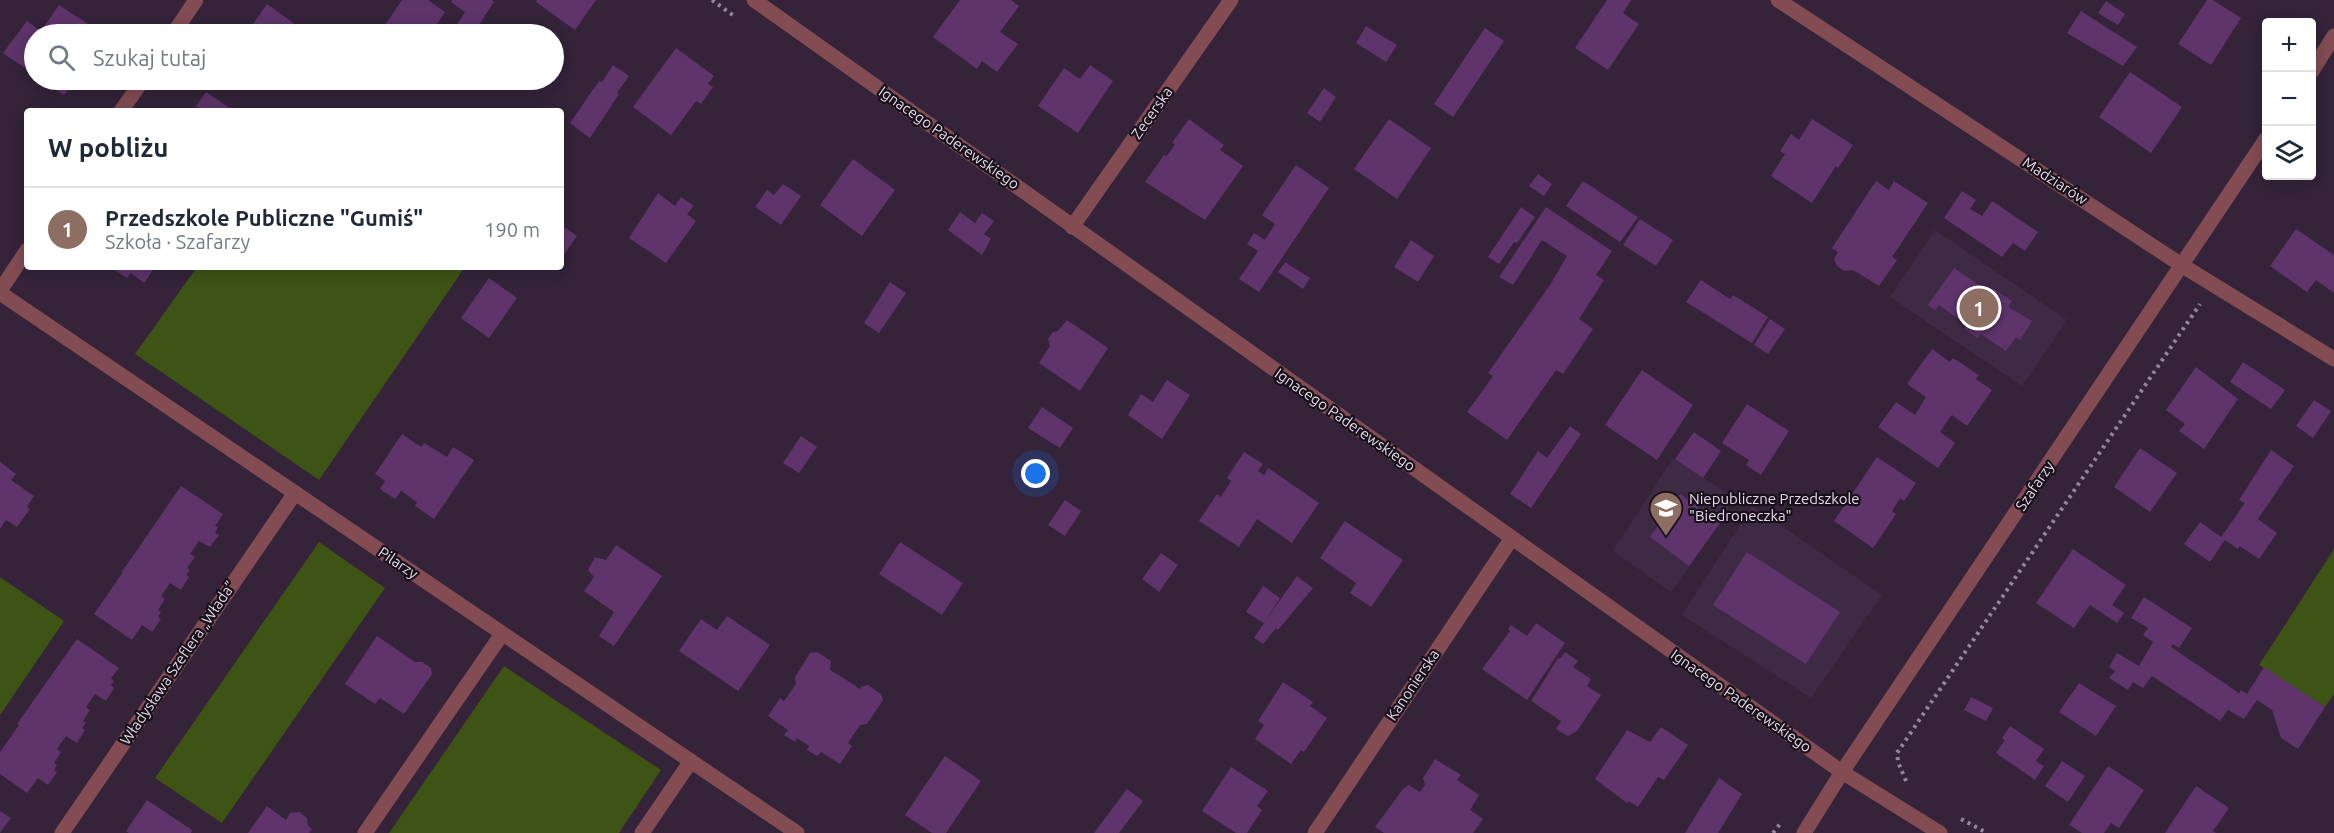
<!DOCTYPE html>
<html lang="pl">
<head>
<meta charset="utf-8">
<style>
  body { margin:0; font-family:Ubuntu,sans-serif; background:#f6f6f7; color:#1f2937 }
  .controls { position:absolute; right:18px; top:18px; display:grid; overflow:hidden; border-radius:6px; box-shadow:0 3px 15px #0003 }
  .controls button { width:54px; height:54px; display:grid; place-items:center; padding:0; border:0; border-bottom:2px solid #e0e1e3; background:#fff; color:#1f2937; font:30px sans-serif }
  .you { position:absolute; left:1036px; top:474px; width:21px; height:21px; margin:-15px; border:4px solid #fff; border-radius:50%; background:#1a73e8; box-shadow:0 0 0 9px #1a73e833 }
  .badge { display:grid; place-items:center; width:39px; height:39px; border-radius:50%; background:#7e603c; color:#fff; font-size:20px; font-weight:700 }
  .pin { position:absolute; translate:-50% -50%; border:3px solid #fff; box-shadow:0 2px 6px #0006 }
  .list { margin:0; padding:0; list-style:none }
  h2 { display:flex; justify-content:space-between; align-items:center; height:78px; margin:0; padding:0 24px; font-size:26px }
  h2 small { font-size:20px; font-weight:400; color:#747a83 }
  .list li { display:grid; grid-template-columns:39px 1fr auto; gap:18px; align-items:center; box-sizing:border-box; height:84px; padding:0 24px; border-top:2px solid #e0e1e3 }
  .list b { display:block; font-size:22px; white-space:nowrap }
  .list p { margin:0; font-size:20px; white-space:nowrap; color:#747a83 }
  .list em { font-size:20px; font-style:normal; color:#747a83 }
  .icon { flex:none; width:33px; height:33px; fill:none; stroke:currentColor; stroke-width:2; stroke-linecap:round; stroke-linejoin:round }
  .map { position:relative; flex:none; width:2334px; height:833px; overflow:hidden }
  .search { position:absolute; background:#fff; box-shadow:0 3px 15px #0003; left:24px; top:24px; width:540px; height:66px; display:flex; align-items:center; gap:15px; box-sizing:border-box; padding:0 21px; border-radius:33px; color:#747a83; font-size:22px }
  .panel { position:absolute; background:#fff; box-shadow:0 3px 15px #0003; left:24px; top:108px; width:540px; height:162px; border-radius:6px }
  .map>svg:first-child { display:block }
  .built { fill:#3f2a46 }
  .green { fill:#3d5415 }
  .building { fill:#5e346b }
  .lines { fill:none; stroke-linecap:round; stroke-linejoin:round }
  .path { stroke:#948799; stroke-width:4; stroke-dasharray:3 4.5; stroke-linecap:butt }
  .minor { stroke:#824c52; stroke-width:15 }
  .labels { text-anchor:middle; stroke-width:4.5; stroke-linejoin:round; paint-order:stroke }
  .street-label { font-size:15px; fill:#e3d8e7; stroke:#17101a }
  .poi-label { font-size:15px; fill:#e3d8e7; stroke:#17101a; text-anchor:start }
</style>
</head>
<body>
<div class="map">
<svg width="2334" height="833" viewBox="0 0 2334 833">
  <rect width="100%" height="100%" fill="#342339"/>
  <g class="built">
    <polygon points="1935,230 2067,320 2022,386 1890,297"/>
    <polygon points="1673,458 1730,495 1730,504 1720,523 1671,592 1613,551"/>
    <polygon points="1752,506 1882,595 1811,698 1682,615"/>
  </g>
  <g class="green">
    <polygon points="197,267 465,267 319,480 135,354"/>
    <polygon points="319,542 385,588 222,823 155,778"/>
    <polygon points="2334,549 2334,694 2325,707 2259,665"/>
    <polygon points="0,577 64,621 0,715"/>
    <polygon points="504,666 661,770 619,833 389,833"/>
  </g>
  <g class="building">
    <polygon points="402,0 428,0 445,12 430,34 379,34"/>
    <polygon points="452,0 492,0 494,2 473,34 468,34 456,26 465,12 451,2"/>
    <polygon points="537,0 596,0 575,30 536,2"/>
    <polygon points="960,0 1011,0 1019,6 1000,32 1018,44 997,72 982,61 977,69 933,37"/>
    <polygon points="1607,0 1631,0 1623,13 1639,24 1608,70 1575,48"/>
    <polygon points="2207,0 2213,0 2241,18 2211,65 2178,44"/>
    <polygon points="2106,1 2125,14 2118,25 2098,13"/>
    <polygon points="267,4 303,30 300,34 254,34 256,33 250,28"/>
    <polygon points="59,5 103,34 34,34 34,74 3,53 27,21 41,31"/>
    <polygon points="2081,11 2137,47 2123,66 2067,33"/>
    <polygon points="1366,26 1397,45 1386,62 1356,43"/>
    <polygon points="1485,28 1504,41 1453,117 1434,104"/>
    <polygon points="676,48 714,76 708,84 713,87 701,104 696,101 671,135 633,107"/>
    <polygon points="613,65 629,76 617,93 619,94 590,138 570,123 599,81 602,82"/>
    <polygon points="1090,65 1113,81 1078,133 1038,106 1064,68 1080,79"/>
    <polygon points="2130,72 2182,107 2151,153 2099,117"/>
    <polygon points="42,80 75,80 64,95"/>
    <polygon points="1324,88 1336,97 1320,122 1307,113"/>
    <polygon points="206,92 234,111 203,111 196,106"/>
    <polygon points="1189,119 1224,145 1220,150 1243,166 1205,220 1145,182 1164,155 1167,156 1175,144 1172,143"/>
    <polygon points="1389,119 1431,148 1397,199 1354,169"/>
    <polygon points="1812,119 1853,145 1838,168 1836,166 1812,203 1771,176 1785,154 1780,151 1791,134 1799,140"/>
    <polygon points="853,159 895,190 862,236 820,205"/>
    <polygon points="1296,165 1329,188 1259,292 1239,279 1258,251 1247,244 1254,233 1265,240 1275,224 1262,215"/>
    <polygon points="1538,174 1552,184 1544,196 1529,186"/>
    <polygon points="1583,181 1638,217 1620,242 1566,206"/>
    <polygon points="1876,181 1889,190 1894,181 1928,203 1892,257 1897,260 1879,286 1853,270 1844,271 1837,266 1834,259 1838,252 1832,248"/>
    <polygon points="783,184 801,196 781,225 755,207 767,190 774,195"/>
    <polygon points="1962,191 1976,200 1970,209 1982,216 1992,201 2038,232 2025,251 2013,243 2002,257 1944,218"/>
    <polygon points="658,193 675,206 681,197 694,206 687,214 696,221 666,263 629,238"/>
    <polygon points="1521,207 1535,217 1517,243 1514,242 1499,264 1488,257"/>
    <polygon points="1546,207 1612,251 1596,275 1604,280 1579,319 1593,329 1563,374 1556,370 1507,440 1467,412 1493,376 1488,373 1550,285 1567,256 1542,240 1513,285 1499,277"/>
    <polygon points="960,212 975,223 982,213 994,221 984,234 991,239 982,255 948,230"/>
    <polygon points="1640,219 1673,240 1656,266 1623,245"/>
    <polygon points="561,225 577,236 561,259"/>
    <polygon points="2296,229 2334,255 2334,293 2316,280 2307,292 2270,266"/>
    <polygon points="1411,240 1434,256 1418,282 1394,267"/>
    <polygon points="1285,262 1310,278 1303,289 1278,272"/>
    <polygon points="110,267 164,267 164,268 153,270 144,283 131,273 127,278"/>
    <polygon points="1954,268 1989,292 1992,288 2012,301 2008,307 2032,321 2020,340 2016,337 2006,351 1981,334 1978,338 1964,329 1967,325 1939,305 1935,310 1928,305"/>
    <polygon points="489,278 517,298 489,338 461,318"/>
    <polygon points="1701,280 1730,299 1733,295 1768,317 1752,343 1686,302"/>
    <polygon points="890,282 906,293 879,333 864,323"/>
    <polygon points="1770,319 1785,329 1768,354 1754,345"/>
    <polygon points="1067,320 1108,348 1080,391 1039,363 1050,346 1048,339 1053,332 1058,331"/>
    <polygon points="1932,349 1950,362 1953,358 1979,375 1976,379 1992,390 1967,426 1952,415 1950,417 1940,432 1955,443 1938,468 1878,427 1896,402 1915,415 1926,397 1907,384"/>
    <polygon points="2243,362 2285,390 2271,409 2230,382"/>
    <polygon points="2196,367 2238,399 2204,449 2179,431 2185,424 2166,410"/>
    <polygon points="1642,370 1693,405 1657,460 1605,425"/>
    <polygon points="1167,380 1190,395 1162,439 1128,415 1141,394 1153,402"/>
    <polygon points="2314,400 2331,411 2313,438 2296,426"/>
    <polygon points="1747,404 1789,431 1761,475 1746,465 1749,460 1722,443"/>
    <polygon points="1042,407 1073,428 1060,448 1028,428"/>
    <polygon points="1570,426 1581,434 1531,508 1510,494 1538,451 1547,458"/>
    <polygon points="1694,432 1721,451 1703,478 1675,459"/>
    <polygon points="402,434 421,447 424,443 447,457 453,447 474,460 434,519 415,506 417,502 401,491 395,499 380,489 385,481 375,474"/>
    <polygon points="801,436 817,447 799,473 783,463"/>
    <polygon points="2140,448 2177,473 2150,512 2114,487"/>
    <polygon points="2271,450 2294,466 2258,519 2277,533 2259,559 2240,546 2238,549 2225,540 2210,562 2184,544 2200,522 2221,537 2245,503 2239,500"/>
    <polygon points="1244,452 1263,464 1258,471 1264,475 1268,468 1319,503 1292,543 1257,519 1239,547 1199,521 1217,494 1221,497 1231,481 1227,478"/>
    <polygon points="1877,457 1916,483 1904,501 1900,498 1892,511 1896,514 1873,548 1834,521"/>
    <polygon points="0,462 16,474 11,480 34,496 27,507 30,509 17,527 6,520 0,529"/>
    <polygon points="181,486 223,514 215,526 218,527 215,533 219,535 210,547 199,541 190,554 195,557 187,568 190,570 186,575 189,577 181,590 170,583 161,596 165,599 158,610 161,612 158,617 161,619 152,632 142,625 132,640 94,614 123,572 121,571 124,569"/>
    <polygon points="1680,494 1720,523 1689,566 1650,537"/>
    <polygon points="1065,500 1081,511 1065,536 1048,525"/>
    <polygon points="1345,521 1403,560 1371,607 1350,593 1356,583 1320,558"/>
    <polygon points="900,542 963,583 942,615 879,574"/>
    <polygon points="616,545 662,576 614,646 599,636 614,612 584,591 594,577 588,570 595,557 606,560"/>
    <polygon points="2073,549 2126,585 2112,605 2124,613 2117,623 2090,605 2074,628 2036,603"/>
    <polygon points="1747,552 1840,612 1806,664 1713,605"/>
    <polygon points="1161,553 1178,565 1159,592 1142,579"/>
    <polygon points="1297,576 1313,588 1278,630 1276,628 1263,644 1254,638 1264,623 1246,612 1263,586 1280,598 1266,620"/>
    <polygon points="2144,597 2192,628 2179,648 2173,644 2171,647 2239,693 2241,690 2247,694 2264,667 2325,707 2298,749 2281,738 2272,710 2257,700 2244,719 2228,710 2220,721 2152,676 2143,688 2133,682 2128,690 2109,678 2115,671 2109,667 2117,653 2139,666 2153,642 2143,635 2148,628 2131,618"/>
    <polygon points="727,616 770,645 738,691 679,651 701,619 717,630"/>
    <polygon points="1536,623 1565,643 1527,700 1482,669 1510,631 1508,629 1511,625 1527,636"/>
    <polygon points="377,636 415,662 422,662 431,668 432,674 404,714 380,698 375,704 345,684"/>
    <polygon points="77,639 119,668 111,678 114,681 111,685 114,688 106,701 95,694 86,707 90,710 83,721 86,723 82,728 85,730 77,743 66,736 57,749 61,752 54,763 57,765 54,770 57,772 48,785 38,778 27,793 0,774 0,752 19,725 17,724"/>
    <polygon points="817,652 831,661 830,670 845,679 860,689 861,687 868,685 881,694 883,700 867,724 860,725 848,743 852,746 840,764 821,752 817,756 807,750 809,746 797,738 795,742 784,735 788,730 768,716 780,698 784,701 796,684 795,677 810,653"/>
    <polygon points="1565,652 1578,661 1573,667 1591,679 1587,686 1601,695 1577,731 1568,736 1556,729 1561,721 1531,701 1558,658 1560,659"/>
    <polygon points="1283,682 1313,702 1310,706 1327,718 1304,752 1301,750 1291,764 1255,739 1264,725 1258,721"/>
    <polygon points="2079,683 2116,706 2096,736 2059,712"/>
    <polygon points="1971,697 1993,708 1986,721 1964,710"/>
    <polygon points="2010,726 2044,749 2036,761 2044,766 2035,780 1996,753 2005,740 2002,738"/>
    <polygon points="1661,727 1688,745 1664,780 1658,777 1638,807 1629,801 1627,803 1595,779 1627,730 1650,742"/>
    <polygon points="945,756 981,781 946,833 932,833 905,815"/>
    <polygon points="1435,759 1461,775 1457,780 1479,795 1470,810 1483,819 1473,833 1384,833 1375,827 1403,789 1409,785 1420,792 1425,785 1423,778"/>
    <polygon points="2062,761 2085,776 2068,802 2045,786"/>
    <polygon points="2108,766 2144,790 2119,828 2111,823 2104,833 2082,833 2069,825"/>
    <polygon points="1231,767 1268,791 1257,806 1262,810 1247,833 1236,833 1202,811"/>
    <polygon points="1719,778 1742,794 1718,833 1685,833"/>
    <polygon points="2196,786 2229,808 2213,831 2216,833 2165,833"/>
    <polygon points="1127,789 1143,801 1119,833 1094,833"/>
    <polygon points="147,800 192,830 191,833 129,833 126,831"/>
    <polygon points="267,806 286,820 290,813 299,812 307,818 308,826 312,829 309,833 248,833"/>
    <polygon points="0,811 11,818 0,833"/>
  </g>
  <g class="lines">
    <g class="path">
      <polyline points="712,0 734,16"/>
      <polyline points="1906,781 1898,762 1897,753 2200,304"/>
      <polyline points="1961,819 1987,833"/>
      <polyline points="1773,833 1780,824"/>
    </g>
    <g class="minor">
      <polyline points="754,0 1842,772 1940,833"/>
      <polyline points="1778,0 2183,266 2334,359"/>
      <polyline points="173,34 196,0"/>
      <polyline points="2312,71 2334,36"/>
      <polyline points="121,111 143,80"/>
      <polyline points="1072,227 1231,0"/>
      <polyline points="0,291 27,250"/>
      <polyline points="0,293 797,833"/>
      <polyline points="62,833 295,493"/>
      <polyline points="365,833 502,634"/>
      <polyline points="642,833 691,761"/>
      <polyline points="1315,833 1512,538"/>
      <polyline points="1804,833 1842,772 2266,139"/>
    </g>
  </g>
  <defs>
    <g id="school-pin" transform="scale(1.725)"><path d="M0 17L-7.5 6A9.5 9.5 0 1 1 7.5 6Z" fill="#8d6e63" stroke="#17101a"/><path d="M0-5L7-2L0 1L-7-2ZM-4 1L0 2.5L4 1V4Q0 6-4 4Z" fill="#fff"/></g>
  </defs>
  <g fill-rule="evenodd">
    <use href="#school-pin" x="1666" y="508"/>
  </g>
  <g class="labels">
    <g class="street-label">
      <text transform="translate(1152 113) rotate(-55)" y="5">Zecerska</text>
      <text transform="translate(949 138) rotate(35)" y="5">Ignacego Paderewskiego</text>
      <text transform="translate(2055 181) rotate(33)" y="5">Madziarów</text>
      <text transform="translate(1345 420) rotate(35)" y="5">Ignacego Paderewskiego</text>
      <text transform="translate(2035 486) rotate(-56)" y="5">Szafarzy</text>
      <text transform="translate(398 563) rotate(34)" y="5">Pilarzy</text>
      <text transform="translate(178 663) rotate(-56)" y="5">Władysława Szeflera „Włada”</text>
      <text transform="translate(1413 685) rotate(-56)" y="5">Kanonierska</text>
      <text transform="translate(1741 701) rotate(35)" y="5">Ignacego Paderewskiego</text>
    </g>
    <g class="poi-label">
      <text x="1689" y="504">Niepubliczne Przedszkole<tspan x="1689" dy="17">"Biedroneczka"</tspan></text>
    </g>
  </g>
</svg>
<div class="controls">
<button>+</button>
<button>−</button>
<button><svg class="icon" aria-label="layers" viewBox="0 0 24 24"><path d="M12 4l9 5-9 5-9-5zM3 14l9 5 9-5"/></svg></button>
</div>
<div class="you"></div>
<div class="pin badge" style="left:1979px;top:308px;background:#8d6e63">1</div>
<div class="search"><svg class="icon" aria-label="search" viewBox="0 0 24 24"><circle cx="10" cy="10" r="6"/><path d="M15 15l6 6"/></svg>Szukaj tutaj</div>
<section class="panel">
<h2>W pobliżu<small></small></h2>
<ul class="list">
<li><span class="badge" style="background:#8d6e63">1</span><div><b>Przedszkole Publiczne &quot;Gumiś&quot;</b><p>Szkoła · Szafarzy</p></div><em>190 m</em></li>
</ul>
</section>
</div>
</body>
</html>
